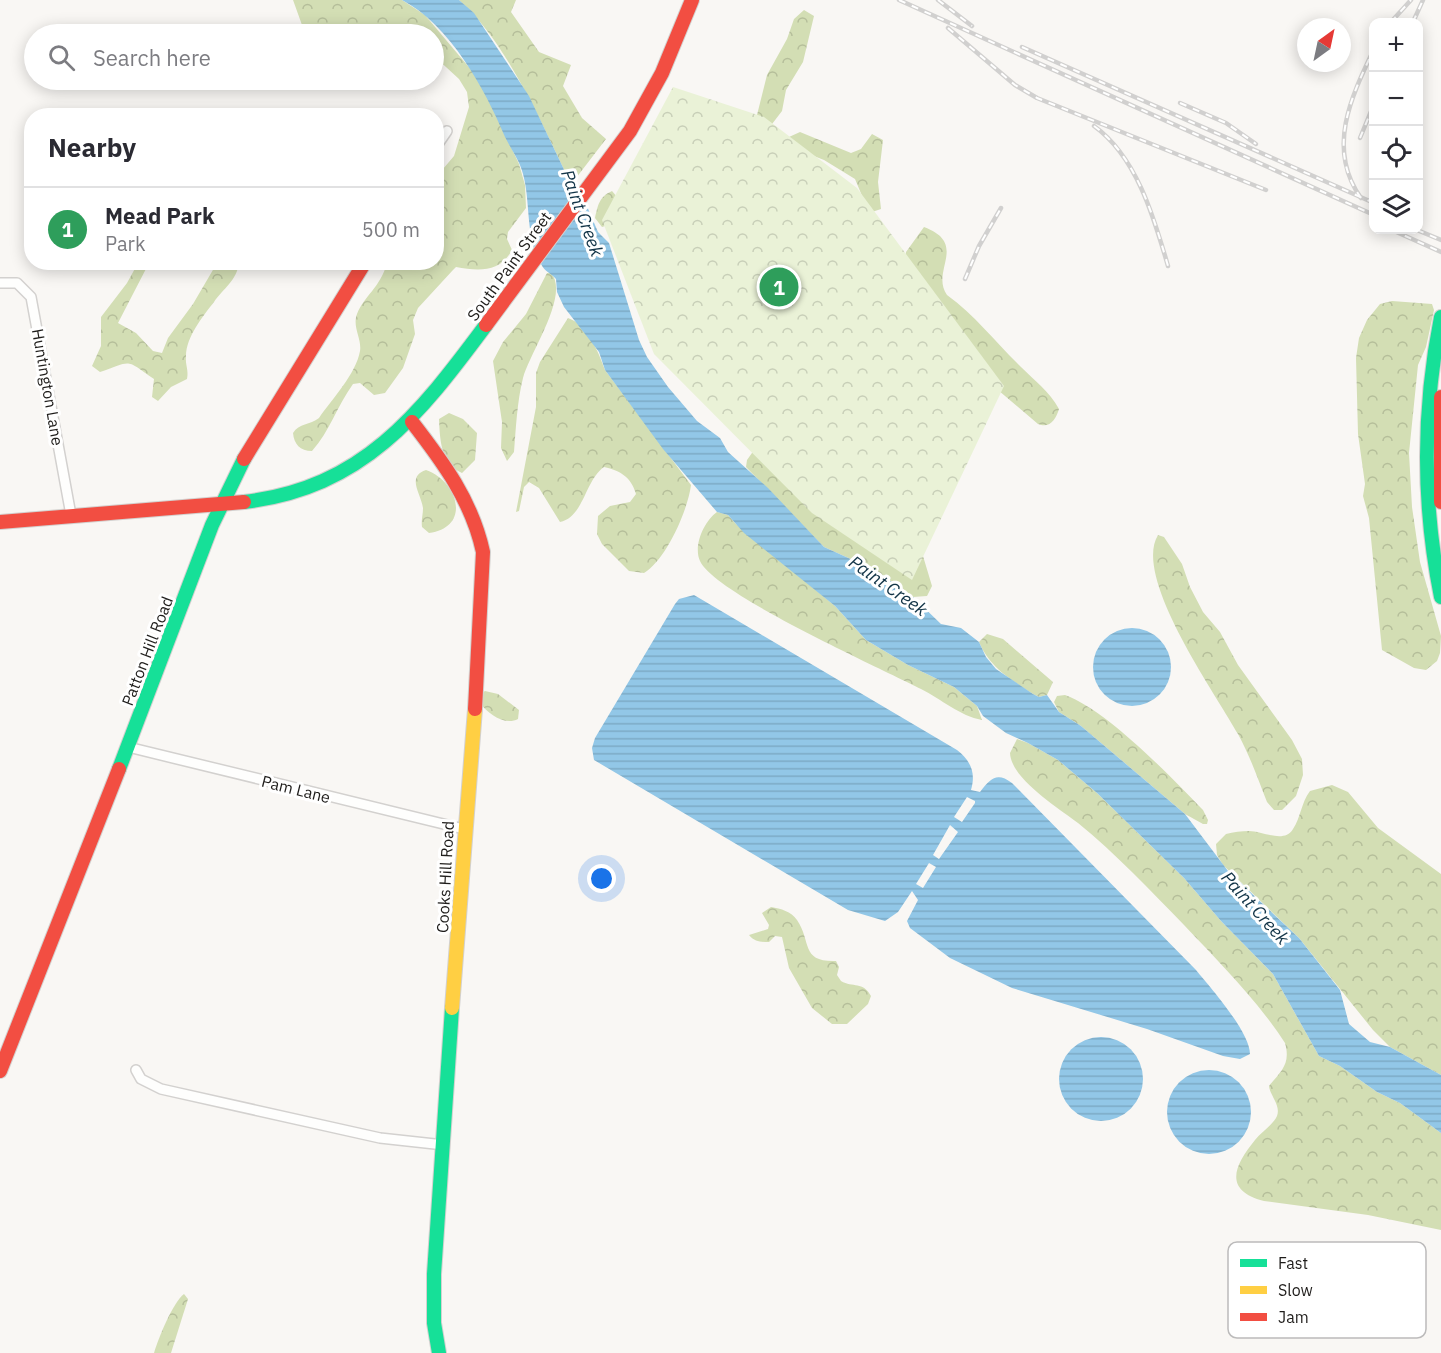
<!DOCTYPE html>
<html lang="en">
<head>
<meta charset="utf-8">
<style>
  body { margin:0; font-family:"IBM Plex Sans",sans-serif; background:#f7f7f7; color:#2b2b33 }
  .controls { position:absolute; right:18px; top:18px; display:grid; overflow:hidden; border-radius:12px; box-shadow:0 3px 15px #0003 }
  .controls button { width:54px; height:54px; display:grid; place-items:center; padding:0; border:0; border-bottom:2px solid #e1e1e2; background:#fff; color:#2b2b33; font:30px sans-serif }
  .compass { position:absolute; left:1297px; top:18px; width:54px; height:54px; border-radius:50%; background:#fff; box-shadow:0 3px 15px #0003; rotate:33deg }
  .you { position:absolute; left:602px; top:879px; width:21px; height:21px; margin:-15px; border:4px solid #fff; border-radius:50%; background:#1a73e8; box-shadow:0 0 0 9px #1a73e833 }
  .badge { display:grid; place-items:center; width:39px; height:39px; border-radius:50%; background:#6b6967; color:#fff; font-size:20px; font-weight:700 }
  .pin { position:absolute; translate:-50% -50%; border:3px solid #fff; box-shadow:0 2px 6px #0006 }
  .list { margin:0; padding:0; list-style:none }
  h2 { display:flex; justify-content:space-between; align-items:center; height:78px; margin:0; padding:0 24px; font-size:26px }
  h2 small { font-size:20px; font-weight:400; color:#7c7c81 }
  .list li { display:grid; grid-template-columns:39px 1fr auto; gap:18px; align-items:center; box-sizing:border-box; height:84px; padding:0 24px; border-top:2px solid #e1e1e2 }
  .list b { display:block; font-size:22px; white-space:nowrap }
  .list p { margin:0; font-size:20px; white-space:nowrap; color:#7c7c81 }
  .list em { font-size:20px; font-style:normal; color:#7c7c81 }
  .icon { flex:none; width:33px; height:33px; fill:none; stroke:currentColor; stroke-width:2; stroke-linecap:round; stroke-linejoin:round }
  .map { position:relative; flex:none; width:1441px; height:1353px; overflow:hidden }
  .search { position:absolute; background:#fff; box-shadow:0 3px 15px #0003; left:24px; top:24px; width:420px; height:66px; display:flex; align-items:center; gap:15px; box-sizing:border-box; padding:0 21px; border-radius:33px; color:#7c7c81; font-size:22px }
  .panel { position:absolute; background:#fff; box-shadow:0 3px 15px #0003; left:24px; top:108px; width:420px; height:162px; border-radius:24px }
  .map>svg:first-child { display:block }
  .forest { fill:url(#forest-crowns) }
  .park { fill:url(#park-crowns) }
  .water { fill:url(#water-rules); fill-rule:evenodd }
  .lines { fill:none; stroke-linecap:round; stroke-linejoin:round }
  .street-casing { stroke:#d3d1cf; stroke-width:12 }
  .fast-casing { stroke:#d3d1cf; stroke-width:16 }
  .slow-casing { stroke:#d3d1cf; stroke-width:16 }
  .jam-casing { stroke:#d3d1cf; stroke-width:16 }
  .street { stroke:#fefefd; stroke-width:9 }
  .fast { stroke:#16e098; stroke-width:14 }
  .slow { stroke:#ffcf43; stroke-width:14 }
  .jam { stroke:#f24e42; stroke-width:14 }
  .rail-casing { stroke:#d1d0cf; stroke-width:4.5 }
  .rail { stroke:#fff; stroke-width:2; stroke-dasharray:7; stroke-linecap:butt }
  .labels { text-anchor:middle; stroke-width:6; stroke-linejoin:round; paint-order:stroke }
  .street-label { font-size:16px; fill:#1f1d1b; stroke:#fff }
  .water-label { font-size:18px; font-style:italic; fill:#123447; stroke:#fff }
  .key { fill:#fff; stroke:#bcbbbb; stroke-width:1.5 }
  .key-label { font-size:16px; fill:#1f1d1b }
</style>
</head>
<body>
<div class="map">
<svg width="1441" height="1353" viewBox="0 0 1441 1353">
  <defs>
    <pattern id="forest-crowns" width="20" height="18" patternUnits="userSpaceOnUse" patternTransform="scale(1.5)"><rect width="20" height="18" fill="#d3deb4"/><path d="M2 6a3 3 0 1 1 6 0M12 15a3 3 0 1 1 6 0" fill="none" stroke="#b5be9a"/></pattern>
    <pattern id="park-crowns" width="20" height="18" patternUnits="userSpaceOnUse" patternTransform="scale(1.5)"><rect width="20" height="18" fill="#eaf2d7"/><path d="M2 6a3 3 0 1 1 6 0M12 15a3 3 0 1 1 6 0" fill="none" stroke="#c8cfb8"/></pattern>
    <pattern id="water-rules" width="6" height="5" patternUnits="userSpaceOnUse" patternTransform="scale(1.5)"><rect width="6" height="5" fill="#92c7e7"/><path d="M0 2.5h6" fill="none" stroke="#7daac6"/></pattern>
  </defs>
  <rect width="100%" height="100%" fill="#f9f7f4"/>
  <g class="forest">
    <path d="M293 0H402L425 15 473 72 488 98 519 164 525 185 526 208 508 232 507 239 512 250C500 273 478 271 456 267L453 270 418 308 413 320 415 334 403 368 385 393 374 395 360 383 353 384C337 406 330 431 312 451 300 451 294 444 293 433 299 423 310 425 319 418 332 399 356 374 360 351 362 339 352 327 357 314 364 296 380 288 387 263L436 262 437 176 454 156 469 107 467 92 459 79 434 56V34H403L379 27 377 34H315L302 25Z"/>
    <path d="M459 0H516L511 12 539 52 571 65 563 86 582 118 606 139 573 182 571 178 569 180C542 124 506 41 459 0Z"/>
    <polygon points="804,10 814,16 803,62 786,90 782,111 769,128 756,119 767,75 787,39 794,19"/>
    <polygon points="800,132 851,153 861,149 872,134 883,140 878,182 881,209 872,212 865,203 855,179 824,160 801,151 789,137"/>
    <path d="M612 191 618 198 605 226 602 227 595 218C598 205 599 197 612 191Z"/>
    <path d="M924 227C969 244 930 271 947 295 976 316 996 343 1021 367 1035 381 1049 391 1059 409 1056 419 1050 429 1038 424L972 368 905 262 906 252Z"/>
    <path d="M138 263H149L118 323 136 333 153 351 162 353 168 338 193 304 217 263H239C237 280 223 289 214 302 203 316 186 337 186 356 185 365 189 370 187 379L171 387 158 401 152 397 154 379C124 358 133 361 100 372L92 366 101 346V317L127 283Z"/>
    <path d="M547 273H551C570 295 530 352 523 378 517 402 516 428 514 452L507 461 501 448 502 422 493 361 503 342 526 314Z"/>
    <polygon points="1392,301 1432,304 1434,310 1426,347 1418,365 1409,453 1412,507 1420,562 1441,636 1440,653 1437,661 1426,670 1414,668 1382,650 1369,518 1363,496 1365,484 1358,434 1356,358 1359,338 1367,320 1380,304"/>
    <path d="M568 318C587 324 599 353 605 370L691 485C688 510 666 560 644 573L629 571 602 544 597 534 598 516 610 506 630 502 636 494C631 477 621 471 604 467 585 480 584 517 560 522L539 488 529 482 524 487 519 511 516 512 536 407V373L540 362Z"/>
    <path d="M449 413 463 419 477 433 475 460 462 473C440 463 440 439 439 419Z"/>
    <polygon points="764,436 920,546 932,586 927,596 913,597 875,570 824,547 746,467 747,460"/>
    <path d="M426 470C458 481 472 527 429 533L422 527C421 520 423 515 423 508 421 493 406 477 426 470Z"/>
    <path d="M717 512 728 515 736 524 835 606 866 640 908 665 954 687 977 706 982 720C960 716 941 699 921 689 881 668 716 595 700 561 693 546 704 521 717 512Z"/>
    <path d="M1158 535 1164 537 1182 564 1190 587 1203 612 1220 632 1238 665 1292 740 1302 759 1303 775 1296 796 1282 810H1274L1267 802C1258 779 1250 756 1238 734 1216 694 1132 577 1158 535Z"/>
    <path d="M987 634 1003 639 1053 682 1047 695 1039 697 1033 694C1010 679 990 668 979 642Z"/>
    <path d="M485 691 498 694 519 710 518 719C505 726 488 714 480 703L482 693Z"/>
    <path d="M1065 695C1107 710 1170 776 1203 810L1208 820 1207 824H1203L1185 814 1081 726 1059 712 1054 702 1057 696Z"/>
    <path d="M1017 739 1028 743 1058 760 1097 793 1184 878 1221 921 1273 974 1319 1056 1340 1066 1377 1092 1400 1103 1441 1133V1230L1368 1215 1264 1201C1223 1190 1234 1166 1255 1140 1261 1132 1273 1125 1277 1116 1281 1105 1270 1096 1269 1086 1281 1071 1291 1064 1285 1043 1257 1000 1220 963 1184 925 1150 890 1116 854 1078 823 1059 808 1011 779 1010 753Z"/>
    <path d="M1332 785 1348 792 1378 828 1441 874V1075L1390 1047 1373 1030 1299 938 1223 865 1217 855 1216 844 1226 834C1233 832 1242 831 1249 831 1263 831 1284 844 1293 829 1301 817 1301 803 1310 791Z"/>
    <path d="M771 907C781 909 791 911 797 920 812 942 800 962 836 961L839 967 837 975 841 981C853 988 863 981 871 996L868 1004 847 1024H832L812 1008 789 968 782 937 775 936 769 942C760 942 755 942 749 935L768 929 769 925 762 913Z"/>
    <path d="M184 1294 188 1299 171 1353H154C158 1339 173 1302 184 1294Z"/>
  </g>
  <polygon class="park" points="673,87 764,117 857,188 1004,386 912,580 812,513 654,354 602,220"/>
  <g class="water">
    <path d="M402 0H459L474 13 529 96 569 180 586 204 598 232 609 243 639 340 647 357 668 387 697 421 720 438 728 452 768 488 824 547 875 570 913 597 941 624 961 628 979 642 986 657 996 669 1033 694 1039 697 1047 695 1059 712 1081 726 1185 814 1228 871 1299 938 1340 990 1349 1024 1370 1042 1390 1047 1441 1075V1133L1400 1103 1377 1092 1340 1066 1319 1056 1273 974 1221 921 1184 878 1097 793 1058 760 1028 743 1006 733 983 716 977 706 954 687 908 665 866 640 835 606 744 533 728 515 717 512 663 449 605 370 599 352 564 307 557 292 556 279C551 273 545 272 541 264 525 237 531 203 523 174 520 161 511 149 505 137 485 89 450 25 402 0Z"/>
    <path d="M694 595 957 750C971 761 976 773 971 790L980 792C991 778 997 772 1012 783L1196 970C1210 987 1250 1032 1250 1054L1240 1059 1223 1056 1147 1029 1012 988 950 958 910 928 907 921 918 900 912 891 898 912 885 921 848 910 594 760 592 748 595 738 675 604 679 599ZM967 797 975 801V803L962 822 954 817ZM950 825 958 832 939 859 933 855ZM929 863 936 867 923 888 916 884Z"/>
    <circle cx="1132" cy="667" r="39"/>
    <circle cx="1101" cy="1079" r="42"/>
    <circle cx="1209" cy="1112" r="42"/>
  </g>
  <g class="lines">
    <g class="street-casing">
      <g id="street">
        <polyline points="436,147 447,131"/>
        <polyline points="0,283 17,283 31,297 71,515"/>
        <polyline points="128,747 464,829"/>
        <polyline points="136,1070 141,1079 161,1089 380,1138 444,1145"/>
      </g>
    </g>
    <g class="fast-casing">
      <g id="fast">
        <path d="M1441 317C1422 412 1422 502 1441 597"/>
        <path d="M244 502C363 488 419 415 486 325"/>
        <polyline points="119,769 212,525 244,459"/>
        <polyline points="439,1353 434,1323 434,1274 452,1008"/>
      </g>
    </g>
    <g class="slow-casing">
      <polyline id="slow" points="452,1008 475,709"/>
    </g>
    <g class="jam-casing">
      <g id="jam">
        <polyline points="486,325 630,131 662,73 692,0"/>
        <polyline points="1441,397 1441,502"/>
        <path d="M412 422C443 462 472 501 483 552L475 709"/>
        <polyline points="244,459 365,262"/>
        <polyline points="0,522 244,502"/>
        <polyline points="0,1071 119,769"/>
      </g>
    </g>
    <use href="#street" class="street"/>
    <use href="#fast" class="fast"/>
    <use href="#slow" class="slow"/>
    <use href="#jam" class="jam"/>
    <g class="rail-casing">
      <g id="rail">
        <polyline points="899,0 1374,215"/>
        <polyline points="938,0 972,26"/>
        <polyline points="1391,22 1411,0"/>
        <polyline points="1413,22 1423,0"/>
        <polyline points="948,28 1015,85 1037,98 1266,190"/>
        <polyline points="1022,47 1374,203"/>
        <polyline points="1180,103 1226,123 1256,144"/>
        <path d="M1094 126C1137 157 1154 218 1168 266"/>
        <polyline points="1360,138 1374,104"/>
        <path d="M1361 198C1326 149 1351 97 1374 49"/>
        <polyline points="1392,230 1441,252"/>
        <polyline points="1417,230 1441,240"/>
        <polyline points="965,279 979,246 1001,208"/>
      </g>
    </g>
    <use href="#rail" class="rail"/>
  </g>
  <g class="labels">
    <g class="street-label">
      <text transform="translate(509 266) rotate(-54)" y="6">South Paint Street</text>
      <text transform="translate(48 387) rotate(80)" y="6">Huntington Lane</text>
      <text transform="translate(147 651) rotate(-69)" y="6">Patton Hill Road</text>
      <text transform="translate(296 789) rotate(14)" y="6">Pam Lane</text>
      <text transform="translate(445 877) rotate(-87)" y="6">Cooks Hill Road</text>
    </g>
    <g class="water-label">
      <text transform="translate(582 213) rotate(70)" y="6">Paint Creek</text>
      <text transform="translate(888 586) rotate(35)" y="6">Paint Creek</text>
      <text transform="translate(1255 908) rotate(48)" y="6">Paint Creek</text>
    </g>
  </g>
  <rect x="1228" y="1242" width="198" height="96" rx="9" class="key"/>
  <rect x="1240" y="1259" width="27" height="8" fill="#16e098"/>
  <rect x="1240" y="1286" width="27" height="8" fill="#ffcf43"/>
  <rect x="1240" y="1313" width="27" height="8" fill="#f24e42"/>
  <g class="key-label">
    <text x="1278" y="1269">Fast</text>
    <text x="1278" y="1296">Slow</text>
    <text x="1278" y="1323">Jam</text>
  </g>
</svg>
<div class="controls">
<button>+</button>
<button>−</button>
<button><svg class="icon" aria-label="locate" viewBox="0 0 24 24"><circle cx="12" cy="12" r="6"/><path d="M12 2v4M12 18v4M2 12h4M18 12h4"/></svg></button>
<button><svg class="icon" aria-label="layers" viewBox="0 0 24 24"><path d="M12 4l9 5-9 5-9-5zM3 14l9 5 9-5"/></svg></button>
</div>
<svg class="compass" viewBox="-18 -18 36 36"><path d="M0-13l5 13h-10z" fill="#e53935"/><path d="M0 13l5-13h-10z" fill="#7c7c81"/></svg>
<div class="you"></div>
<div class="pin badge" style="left:779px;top:287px;background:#2e9e5b">1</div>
<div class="search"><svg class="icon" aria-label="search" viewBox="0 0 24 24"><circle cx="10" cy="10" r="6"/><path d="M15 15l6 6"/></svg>Search here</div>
<section class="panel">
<h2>Nearby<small></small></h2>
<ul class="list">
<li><span class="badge" style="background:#2e9e5b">1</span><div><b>Mead Park</b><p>Park</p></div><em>500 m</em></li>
</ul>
</section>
</div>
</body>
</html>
